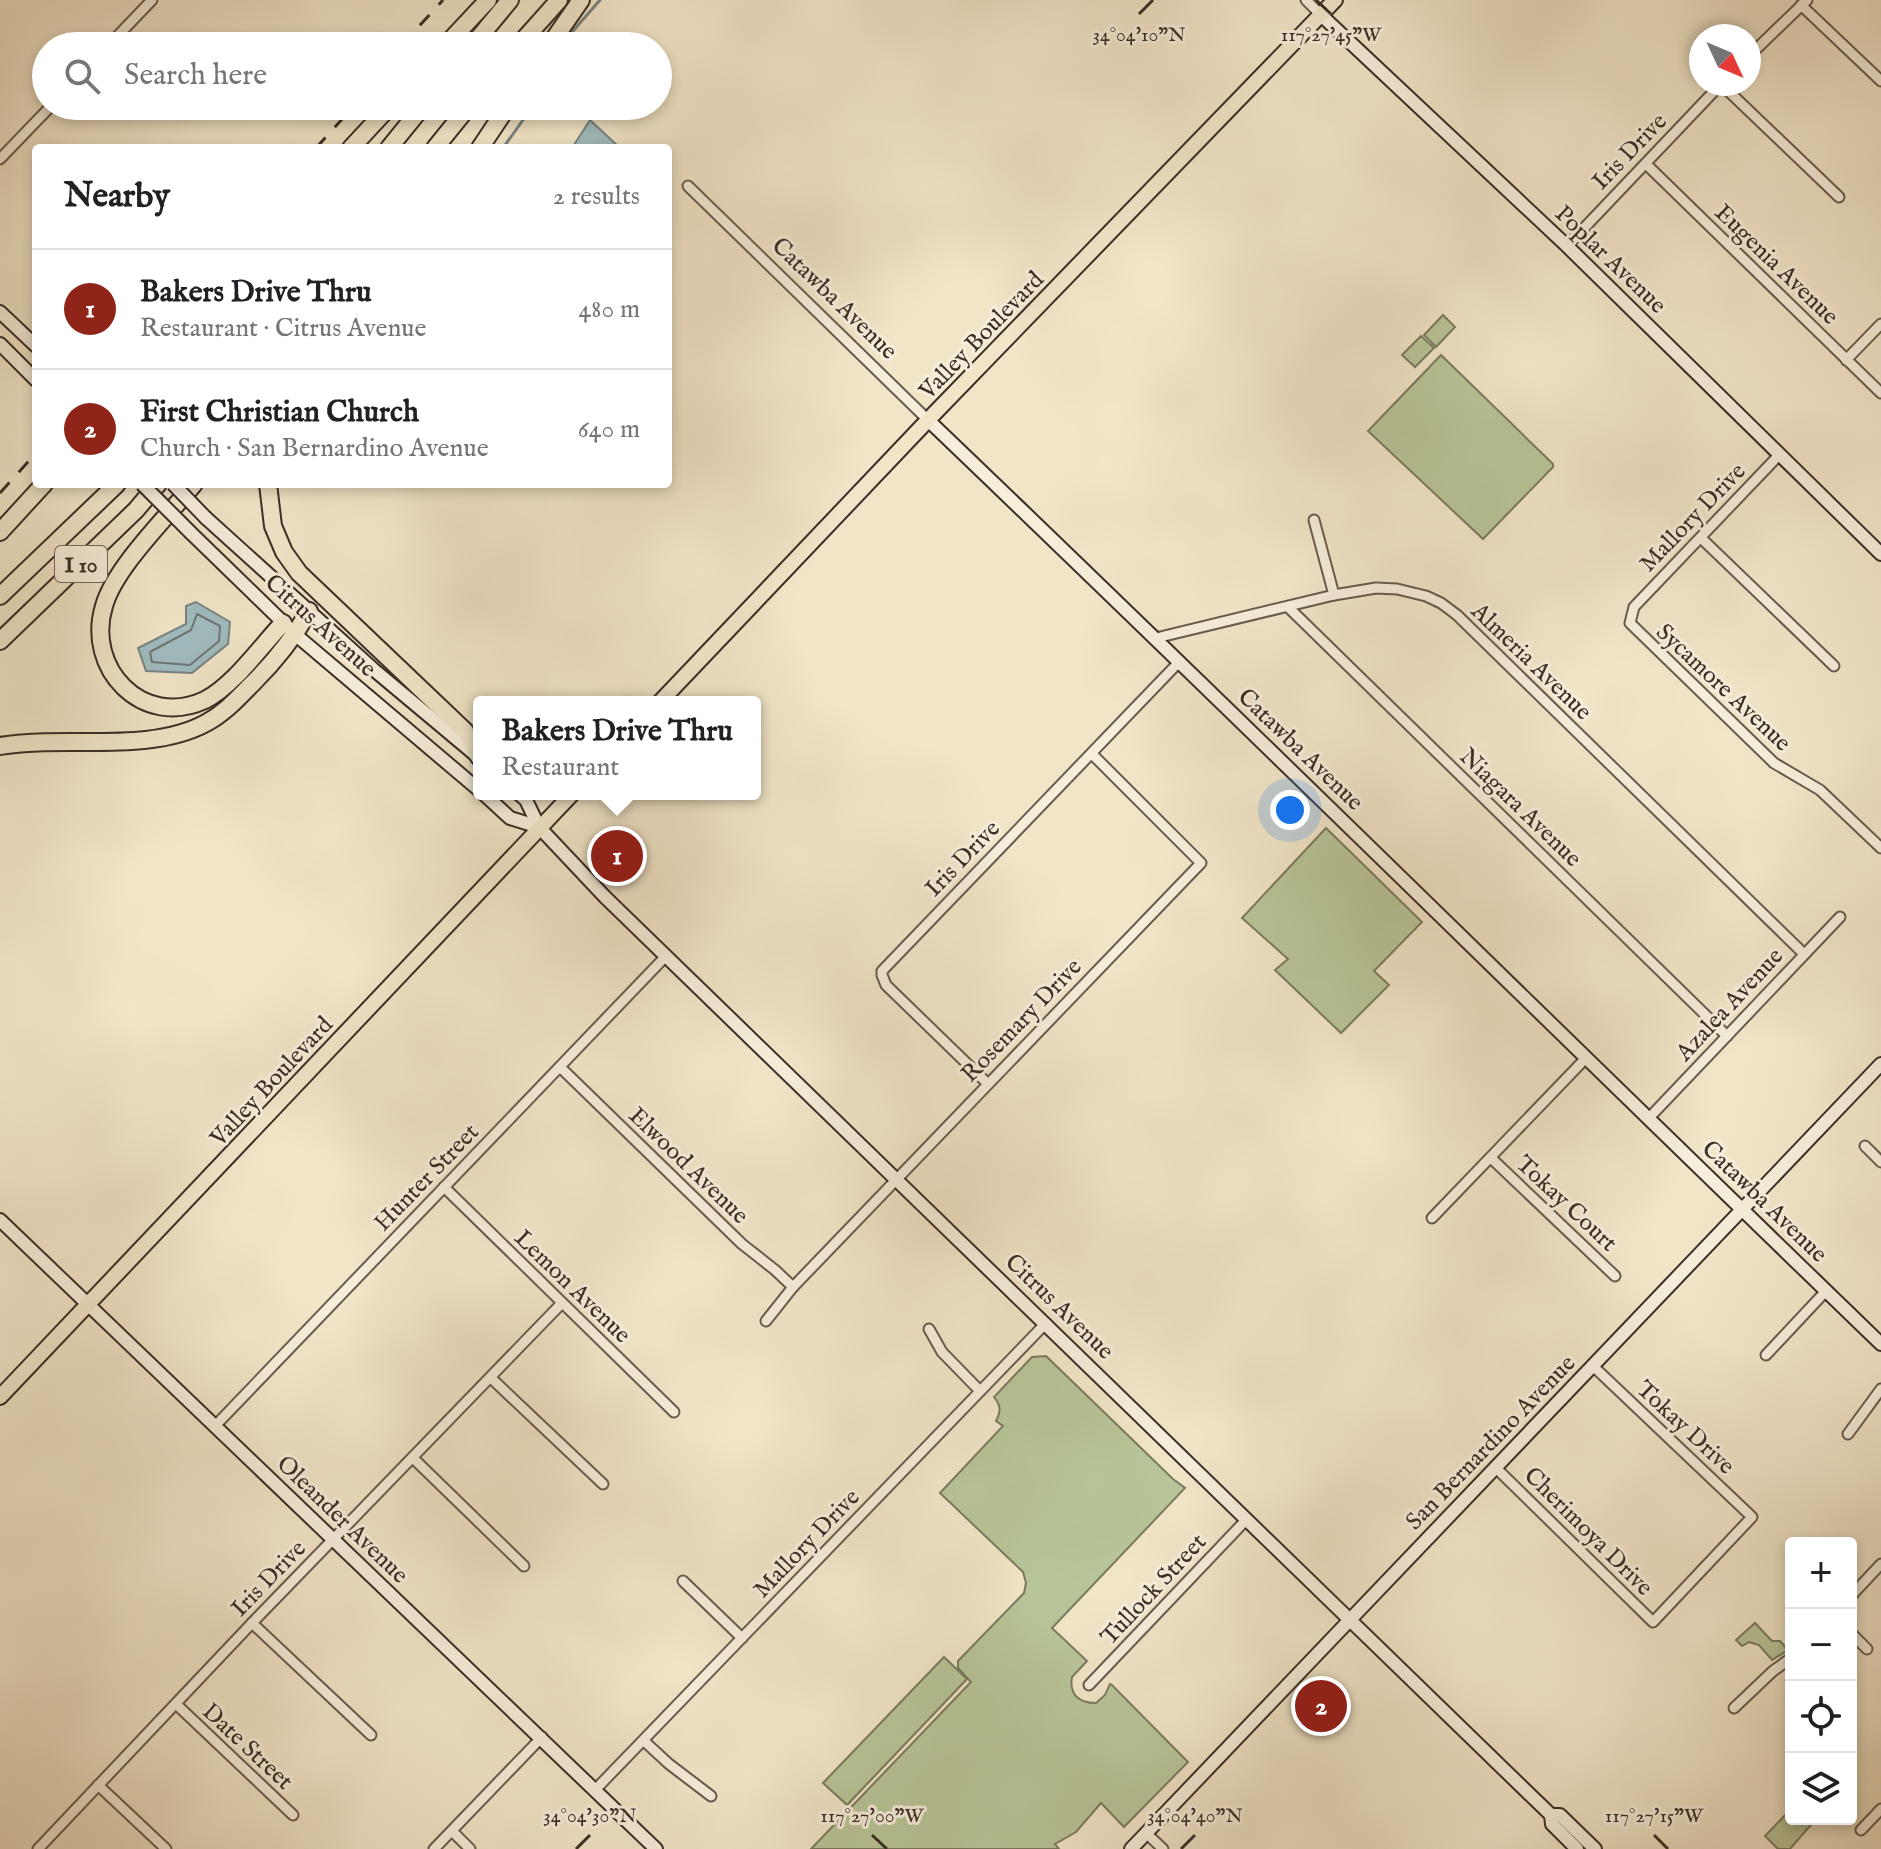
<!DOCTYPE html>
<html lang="en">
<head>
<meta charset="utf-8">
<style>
  body { margin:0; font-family:"IM FELL English",serif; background:#f2f2f2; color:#202124 }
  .controls { position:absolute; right:24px; bottom:24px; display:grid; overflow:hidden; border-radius:8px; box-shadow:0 4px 12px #0003 }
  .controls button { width:72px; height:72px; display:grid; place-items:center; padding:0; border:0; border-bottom:2px solid #e0e0e0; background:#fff; color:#202124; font:40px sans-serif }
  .compass { position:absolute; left:1689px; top:24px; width:72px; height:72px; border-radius:50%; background:#fff; box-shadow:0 4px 12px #0003; rotate:134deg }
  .you { position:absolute; left:1290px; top:810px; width:28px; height:28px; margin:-20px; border:6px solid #fff; border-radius:50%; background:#1a73e8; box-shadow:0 0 0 12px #1a73e833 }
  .badge { display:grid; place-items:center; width:52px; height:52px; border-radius:50%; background:#8f2418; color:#fff; font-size:26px; font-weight:700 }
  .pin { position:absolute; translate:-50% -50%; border:4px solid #fff; box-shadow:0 2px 8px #0006 }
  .popup { position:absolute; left:473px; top:696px; width:288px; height:104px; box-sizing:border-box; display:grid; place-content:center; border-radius:8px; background:#fff; filter:drop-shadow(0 2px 6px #0005); font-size:26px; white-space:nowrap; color:#757577 }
  .popup b { font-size:30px; color:#202124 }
  .popup::after { content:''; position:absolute; left:50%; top:100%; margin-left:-16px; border:16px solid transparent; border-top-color:#fff }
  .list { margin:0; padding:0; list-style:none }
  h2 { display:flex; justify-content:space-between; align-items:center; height:104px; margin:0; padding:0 32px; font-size:34px }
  h2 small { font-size:26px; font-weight:400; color:#757577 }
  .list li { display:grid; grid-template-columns:52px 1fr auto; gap:24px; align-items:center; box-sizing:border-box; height:120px; padding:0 32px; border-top:2px solid #e0e0e0 }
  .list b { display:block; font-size:30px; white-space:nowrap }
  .list p { margin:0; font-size:26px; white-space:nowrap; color:#757577 }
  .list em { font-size:26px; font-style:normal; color:#757577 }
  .icon { flex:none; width:44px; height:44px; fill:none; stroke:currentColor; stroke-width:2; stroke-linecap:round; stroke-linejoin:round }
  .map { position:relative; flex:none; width:1881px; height:1849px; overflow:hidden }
  .search { position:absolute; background:#fff; box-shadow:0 4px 12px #0003; left:32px; top:32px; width:640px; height:88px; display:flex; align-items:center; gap:20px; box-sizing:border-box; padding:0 28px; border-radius:44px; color:#757577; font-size:30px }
  .panel { position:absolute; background:#fff; box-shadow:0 4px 12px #0003; left:32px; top:144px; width:640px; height:344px; border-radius:8px }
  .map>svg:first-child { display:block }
  .green { fill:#b8c598; stroke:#7a7a5f; stroke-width:2 }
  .water { fill:#a0bcc0; stroke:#788382; stroke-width:2 }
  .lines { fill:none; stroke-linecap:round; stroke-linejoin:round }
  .shore { stroke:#6e7573; stroke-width:2 }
  .stream { stroke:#788382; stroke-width:3 }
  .street-casing { stroke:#685c4e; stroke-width:13 }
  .secondary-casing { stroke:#3b2e26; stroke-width:16 }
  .primary-casing { stroke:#3b2e26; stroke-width:18 }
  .highway-casing { stroke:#3b2e26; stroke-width:20 }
  .street { stroke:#f6eedb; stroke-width:9 }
  .secondary { stroke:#f6eedb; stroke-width:12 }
  .primary { stroke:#f1e5c8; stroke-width:14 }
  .highway { stroke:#f1e5c8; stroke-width:16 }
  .rail { stroke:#3b2e26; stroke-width:3; stroke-dasharray:14 14; stroke-linecap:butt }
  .secondary-bridge-casing { stroke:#3b2e26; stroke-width:16; stroke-linecap:butt }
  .secondary-bridge { stroke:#f6eedb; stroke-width:12 }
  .ticks { fill:none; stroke:#3b2e26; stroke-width:3 }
  .labels { text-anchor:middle; stroke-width:6; stroke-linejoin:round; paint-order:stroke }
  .shield { fill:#f6eedb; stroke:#73685c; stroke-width:2 }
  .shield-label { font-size:22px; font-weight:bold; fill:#3b2e26 }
  .street-label { font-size:24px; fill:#3b2e26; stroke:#f6eedb }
  .ticks-label { font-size:20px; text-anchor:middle; fill:#3b2e26; stroke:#f6eedb; stroke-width:6; stroke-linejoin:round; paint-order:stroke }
</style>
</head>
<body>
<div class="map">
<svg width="1881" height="1849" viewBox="0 0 1881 1849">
  <rect width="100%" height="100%" fill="#f1e5c8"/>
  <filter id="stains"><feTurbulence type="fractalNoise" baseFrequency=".0025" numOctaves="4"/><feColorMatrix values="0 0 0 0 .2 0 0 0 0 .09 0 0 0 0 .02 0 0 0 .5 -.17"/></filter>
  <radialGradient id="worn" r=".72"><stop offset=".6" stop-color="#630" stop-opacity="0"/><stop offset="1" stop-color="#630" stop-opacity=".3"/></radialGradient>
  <g class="green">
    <polygon points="1443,315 1455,327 1436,347 1424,335"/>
    <polygon points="1421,336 1434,348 1415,367 1402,355"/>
    <polygon points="1441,355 1553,464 1553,467 1483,539 1368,431"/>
    <polygon points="1326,828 1422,922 1374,971 1389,985 1341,1033 1275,970 1288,959 1242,918"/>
    <path d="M1046 1356 1173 1479 1185 1488 1052 1628 1087 1661 1072 1677C1069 1695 1079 1703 1096 1703L1105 1695 1110 1684 1112 1685 1188 1762 1124 1827 1101 1803 1076 1832 1055 1844 1059 1849H811L971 1682 958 1668V1661L1024 1593 1026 1583 1023 1572 940 1493 1003 1426 996 1421C1001 1411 1001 1406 994 1397L1032 1357Z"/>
    <polygon points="1755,1623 1772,1641 1780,1641 1788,1650 1772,1660 1759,1645 1749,1642 1742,1646 1736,1640"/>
    <polygon points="944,1657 967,1679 847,1805 823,1783"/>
    <polygon points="1791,1809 1791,1819 1816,1819 1790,1849 1778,1849 1765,1836"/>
  </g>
  <g class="water">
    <polygon points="590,120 620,148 572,148"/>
    <polygon points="196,602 230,622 228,644 192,673 146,671 138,648 186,624 186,606"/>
  </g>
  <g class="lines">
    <polygon class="shore" points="197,614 220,626 219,641 190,665 152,662 150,652 191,630"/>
    <g class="stream">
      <polyline points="563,46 566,39 600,0"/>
      <polyline points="503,148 533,106"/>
    </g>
    <g class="street-casing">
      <g id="street">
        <polyline points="1306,0 1321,15"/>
        <polyline points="1801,5 1881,81"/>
        <polyline points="108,46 152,0"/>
        <polyline points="1749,56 1807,0"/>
        <polyline points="1721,84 1839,197"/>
        <polyline points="0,159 51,106"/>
        <polyline points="1646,164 1881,393"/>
        <polyline points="688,186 928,420"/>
        <polyline points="1567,246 1721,84"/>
        <polyline points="1846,360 1881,324"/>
        <polyline points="1780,454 1634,607 1630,623 1774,763 1820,790 1881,848"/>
        <polyline points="1314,520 1334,595"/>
        <polyline points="1701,538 1834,666"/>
        <polyline points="1288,607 1727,1036"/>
        <polyline points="1156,638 1334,595 1376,588 1397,589 1426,596 1441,603 1457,615 1804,954"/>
        <polyline points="560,1067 742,1244 775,1270 793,1287"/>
        <polyline points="987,1083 886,985 882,975 882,971 1180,661"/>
        <polyline points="1648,1119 1840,917"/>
        <polyline points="1865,1146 1881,1162"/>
        <polyline points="1491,1158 1615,1276"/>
        <polyline points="444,1187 674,1412"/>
        <polyline points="1432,1218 1585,1059"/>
        <polyline points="766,1321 793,1287 1201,863 1092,754"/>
        <polyline points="929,1329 942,1352 980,1391"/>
        <polyline points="1766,1355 1826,1291"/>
        <polyline points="491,1378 603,1484"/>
        <polyline points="215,1426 666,956"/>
        <polyline points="1848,1434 1881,1389"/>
        <polyline points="414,1459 524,1566"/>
        <polyline points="1496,1468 1653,1622 1752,1517 1593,1366"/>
        <polyline points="683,1581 742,1638"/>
        <polyline points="1851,1596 1881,1564"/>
        <polyline points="252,1623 371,1735"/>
        <polyline points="1851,1633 1867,1649"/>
        <polyline points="1089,1685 1246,1520"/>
        <polyline points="176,1704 293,1815"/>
        <polyline points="1734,1708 1773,1671 1791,1658"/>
        <polyline points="644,1741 669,1764 711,1796"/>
        <polyline points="98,1785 166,1849"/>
        <polyline points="595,1790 1046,1323"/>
        <polyline points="1861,1830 1881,1809"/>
        <polyline points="452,1831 470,1849"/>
        <polyline points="1146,1833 1163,1849"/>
        <polyline points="38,1849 252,1623 562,1303"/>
        <polyline points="434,1849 542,1737"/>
      </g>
    </g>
    <g class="secondary-casing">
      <g id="secondary">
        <polyline points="1321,15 1567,246 1881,554"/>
        <polyline points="0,312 36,346"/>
        <polyline points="0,344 36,380"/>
        <path d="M928 420C1248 726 1563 1037 1881 1344"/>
        <polyline points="206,518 373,669 477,756"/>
        <polyline points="191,533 296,635 479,790"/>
        <polyline points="484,794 510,818 539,827"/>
        <polyline points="519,794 526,800 539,827 605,897 1522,1787 1551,1815 1560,1815 1595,1849"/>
        <polyline points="0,1220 656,1849"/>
        <polyline points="1551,1815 1552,1824 1577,1849"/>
        <polyline points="1131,1849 1881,1064"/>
      </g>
    </g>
    <g class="primary-casing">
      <g id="primary">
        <polyline points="660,702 928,420 1335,0"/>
        <polyline points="0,1397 572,794"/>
      </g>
    </g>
    <g class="highway-casing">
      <g id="highway">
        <polyline points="445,46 488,0"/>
        <polyline points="472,46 510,0"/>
        <polyline points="518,46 559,0"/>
        <polyline points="549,46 581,0"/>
        <polyline points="351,148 390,106"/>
        <polyline points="389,148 423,106"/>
        <polyline points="435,148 469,106"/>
        <polyline points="480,148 508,106"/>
        <path d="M194 484C168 516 115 567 104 606 85 668 142 729 205 700 233 686 261 646 283 623"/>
        <polyline points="268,484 273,526 284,552 299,573 465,731 479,757"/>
        <polyline points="0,532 44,484"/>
        <polyline points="0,596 117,484"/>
        <polyline points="0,641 136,510 158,484"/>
        <path d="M0 746C65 735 149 754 206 723 225 713 238 698 253 683 275 661 293 639 309 611"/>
      </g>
    </g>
    <use href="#street" class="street"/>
    <use href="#secondary" class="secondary"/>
    <use href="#primary" class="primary"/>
    <use href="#highway" class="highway"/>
    <g class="rail">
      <polyline points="401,46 443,0"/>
      <polyline points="316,148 354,106"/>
      <polyline points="0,493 36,453"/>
    </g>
    <g class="secondary-bridge-casing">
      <g id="secondary-bridge">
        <polyline points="142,484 191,533"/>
        <polyline points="173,484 206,518"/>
      </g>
    </g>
    <use href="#secondary-bridge" class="secondary-bridge"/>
  </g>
  <path class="ticks" d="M1316 0 1331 14M1139 14 1153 0M872 1835 887 1849M1654 1835 1668 1849M576 1849 590 1835M1181 1849 1195 1835"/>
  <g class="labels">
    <rect class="shield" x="55" y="546" width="52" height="36" rx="6"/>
    <g class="shield-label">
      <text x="81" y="572">I 10</text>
    </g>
    <g class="street-label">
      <text transform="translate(1629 151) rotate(-46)" y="8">Iris Drive</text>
      <text transform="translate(1611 259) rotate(44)" y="8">Poplar Avenue</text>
      <text transform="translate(1777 264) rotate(44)" y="8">Eugenia Avenue</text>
      <text transform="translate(835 298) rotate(44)" y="8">Catawba Avenue</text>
      <text transform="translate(981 335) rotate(-46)" y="8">Valley Boulevard</text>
      <text transform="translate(1692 517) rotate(-46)" y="8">Mallory Drive</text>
      <text transform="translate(321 625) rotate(42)" y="8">Citrus Avenue</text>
      <text transform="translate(1532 661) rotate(44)" y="8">Almeria Avenue</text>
      <text transform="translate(1724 687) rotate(43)" y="8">Sycamore Avenue</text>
      <text transform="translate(1301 749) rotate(44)" y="8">Catawba Avenue</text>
      <text transform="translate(1521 807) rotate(44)" y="8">Niagara Avenue</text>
      <text transform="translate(962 858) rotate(-46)" y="8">Iris Drive</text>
      <text transform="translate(1729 1004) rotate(-47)" y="8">Azalea Avenue</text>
      <text transform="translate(1021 1020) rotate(-46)" y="8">Rosemary Drive</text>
      <text transform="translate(271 1081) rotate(-47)" y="8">Valley Boulevard</text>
      <text transform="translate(689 1165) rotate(44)" y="8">Elwood Avenue</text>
      <text transform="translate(426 1177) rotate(-46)" y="8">Hunter Street</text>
      <text transform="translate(1765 1201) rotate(44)" y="8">Catawba Avenue</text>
      <text transform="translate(1567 1203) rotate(43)" y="8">Tokay Court</text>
      <text transform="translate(573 1286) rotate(44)" y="8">Lemon Avenue</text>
      <text transform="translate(1060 1306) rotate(44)" y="8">Citrus Avenue</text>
      <text transform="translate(1686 1427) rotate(43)" y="8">Tokay Drive</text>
      <text transform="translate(1490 1442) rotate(-46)" y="8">San Bernardino Avenue</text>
      <text transform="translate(343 1519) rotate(44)" y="8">Oleander Avenue</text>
      <text transform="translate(1589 1531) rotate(45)" y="8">Cherimoya Drive</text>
      <text transform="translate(806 1543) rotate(-46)" y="8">Mallory Drive</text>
      <text transform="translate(268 1578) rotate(-46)" y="8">Iris Drive</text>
      <text transform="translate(1153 1589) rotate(-47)" y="8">Tullock Street</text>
      <text transform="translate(248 1746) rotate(43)" y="8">Date Street</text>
    </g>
  </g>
  <g class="ticks-label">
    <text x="1331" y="41">117°27'45"W</text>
    <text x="1139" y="41">34°04'10"N</text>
    <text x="590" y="1822">34°04'30"N</text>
    <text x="1195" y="1822">34°04'40"N</text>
    <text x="872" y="1822">117°27'00"W</text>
    <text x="1654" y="1822">117°27'15"W</text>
  </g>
  <rect width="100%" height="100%" filter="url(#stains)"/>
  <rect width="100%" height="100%" fill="url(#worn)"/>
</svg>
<div class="controls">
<button>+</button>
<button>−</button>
<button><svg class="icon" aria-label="locate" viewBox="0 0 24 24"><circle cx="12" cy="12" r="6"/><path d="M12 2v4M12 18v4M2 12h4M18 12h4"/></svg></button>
<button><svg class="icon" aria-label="layers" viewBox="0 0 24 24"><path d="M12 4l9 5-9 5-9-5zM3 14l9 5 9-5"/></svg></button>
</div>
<svg class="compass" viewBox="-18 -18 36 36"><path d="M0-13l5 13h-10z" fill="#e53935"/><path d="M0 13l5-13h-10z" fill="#757577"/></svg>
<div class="you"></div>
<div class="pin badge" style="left:617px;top:856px">1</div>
<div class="popup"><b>Bakers Drive Thru</b>Restaurant</div>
<div class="pin badge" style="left:1321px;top:1706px">2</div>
<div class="search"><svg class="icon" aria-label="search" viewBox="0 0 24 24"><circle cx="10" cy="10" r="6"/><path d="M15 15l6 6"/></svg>Search here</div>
<section class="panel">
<h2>Nearby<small>2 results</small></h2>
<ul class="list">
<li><span class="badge">1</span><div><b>Bakers Drive Thru</b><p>Restaurant · Citrus Avenue</p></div><em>480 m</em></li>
<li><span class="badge">2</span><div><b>First Christian Church</b><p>Church · San Bernardino Avenue</p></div><em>640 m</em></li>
</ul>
</section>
</div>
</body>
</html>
